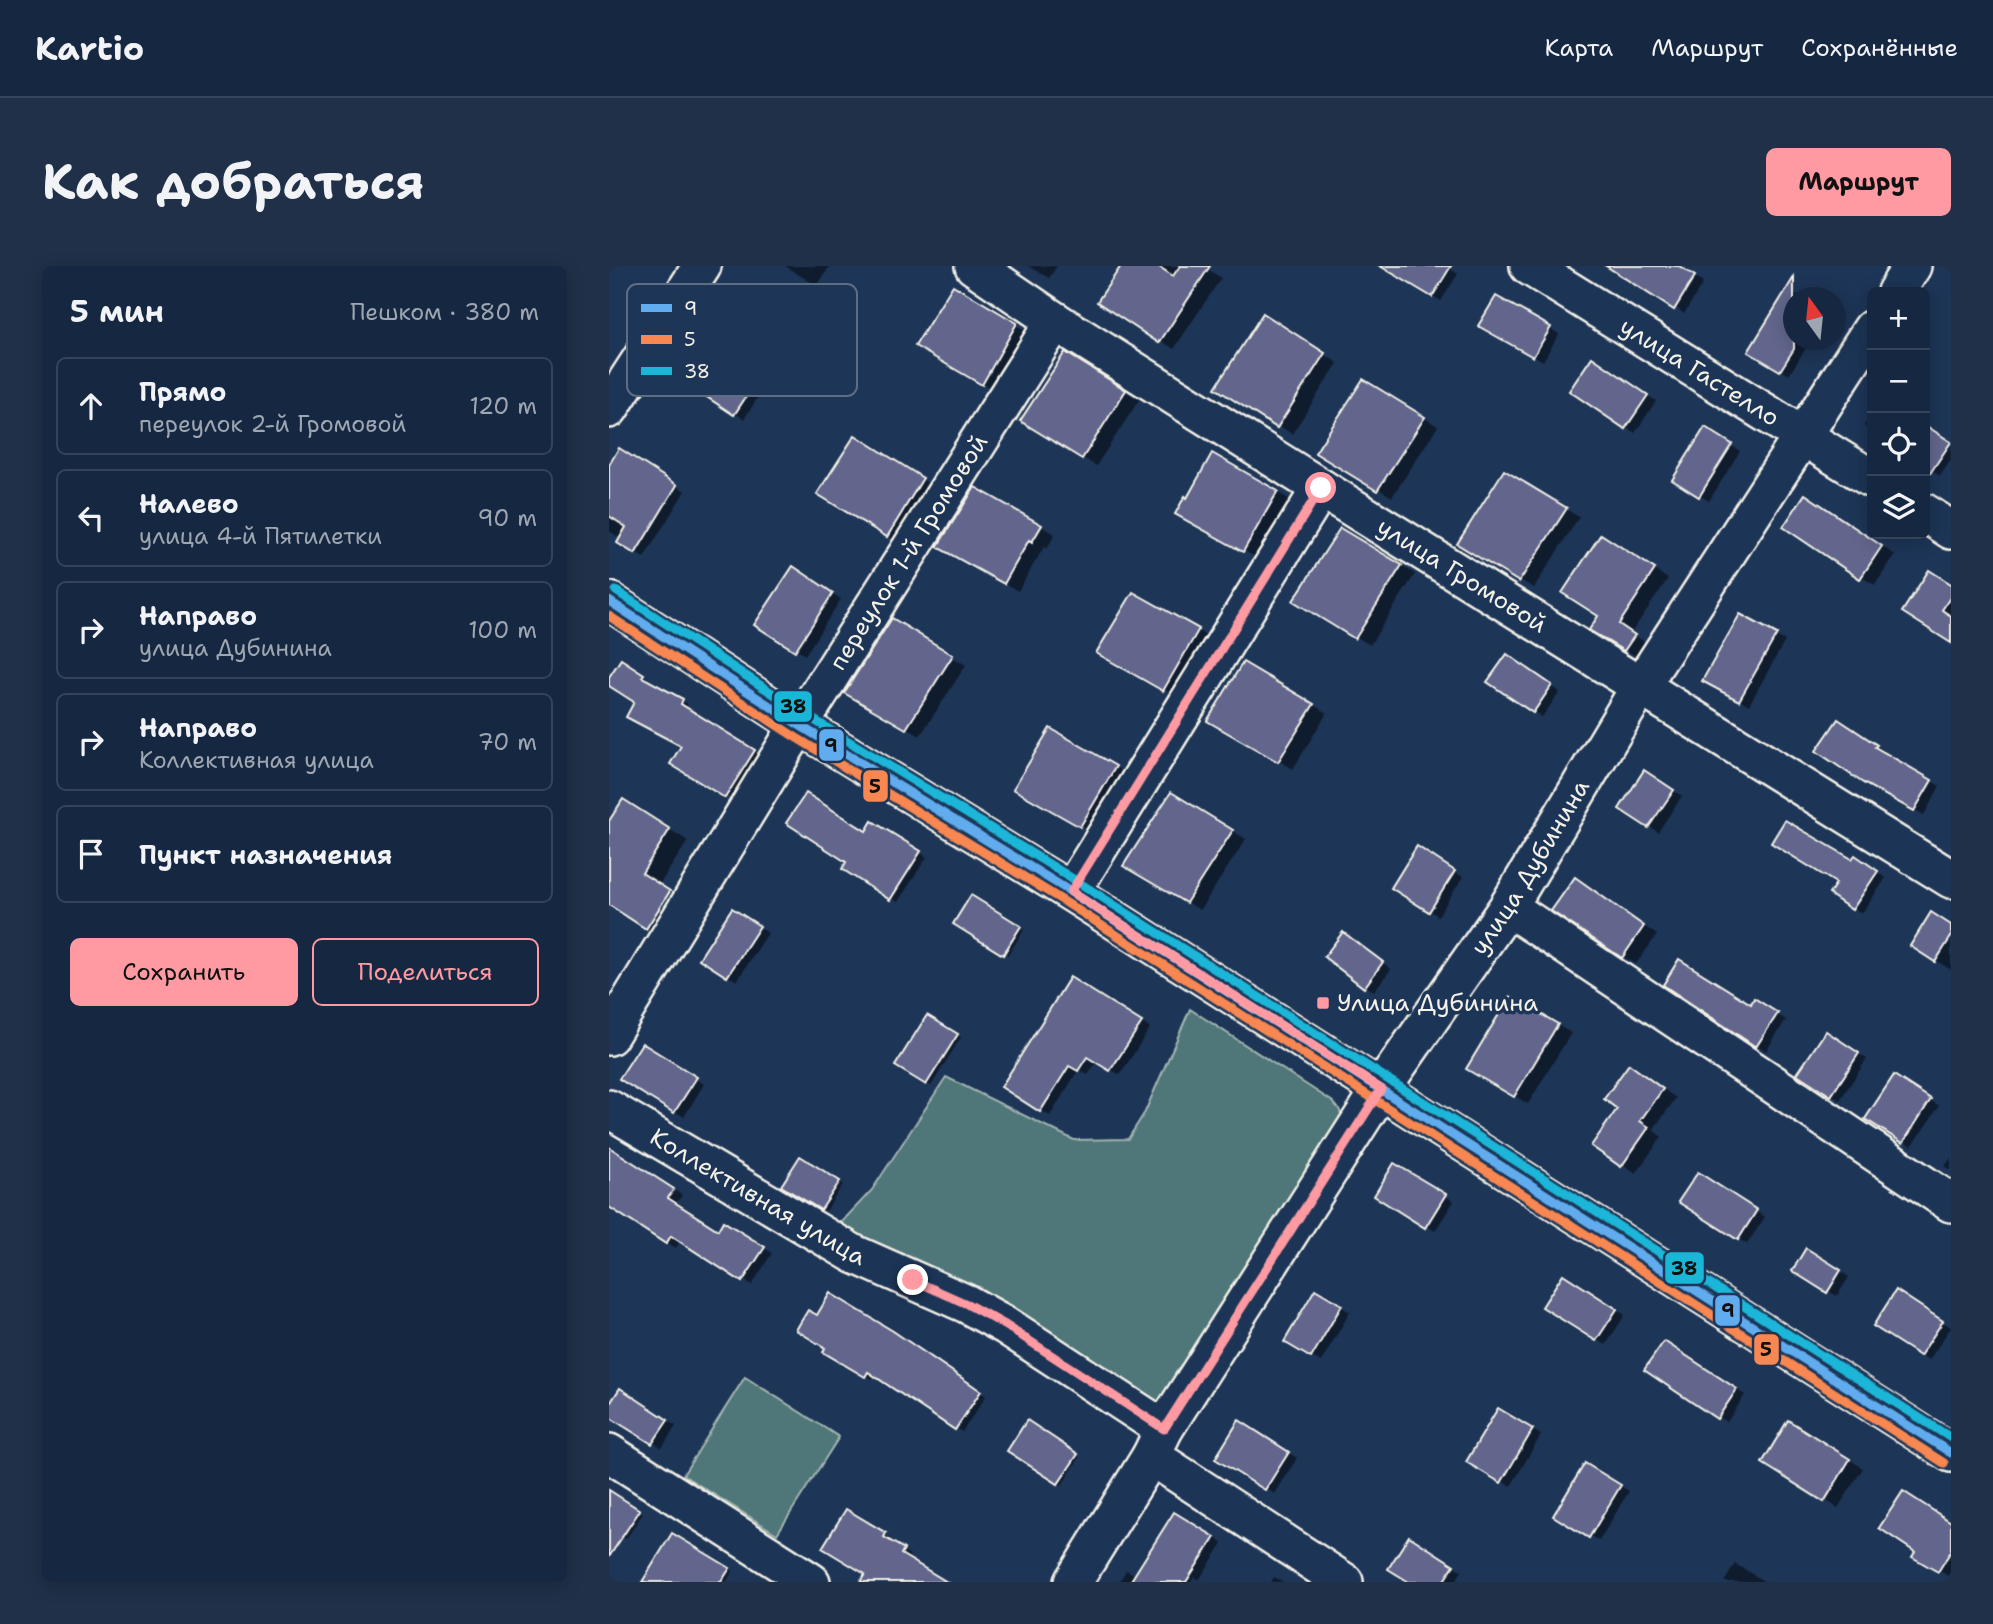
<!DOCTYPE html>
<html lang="ru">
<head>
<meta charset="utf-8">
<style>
  body { margin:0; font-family:"Shantell Sans",sans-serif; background:#1f3048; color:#f1f3f6 }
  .controls { position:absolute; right:21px; top:21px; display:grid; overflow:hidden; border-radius:10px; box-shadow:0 4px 18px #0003 }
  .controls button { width:63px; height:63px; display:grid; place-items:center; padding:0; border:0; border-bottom:2px solid #35445a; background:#162841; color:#f1f3f6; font:35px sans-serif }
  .compass { position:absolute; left:1174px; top:21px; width:63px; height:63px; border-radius:50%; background:#162841; box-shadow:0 4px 18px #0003; rotate:345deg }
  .stop { position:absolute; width:21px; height:21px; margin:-16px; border:5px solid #ff9aa2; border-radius:50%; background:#fff }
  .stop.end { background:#ff9aa2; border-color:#fff; box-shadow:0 2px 7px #0008 }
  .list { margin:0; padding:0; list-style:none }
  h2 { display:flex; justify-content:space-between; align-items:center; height:91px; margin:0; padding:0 28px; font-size:30px }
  h2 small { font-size:23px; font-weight:400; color:#9ea6b1 }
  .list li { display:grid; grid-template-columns:46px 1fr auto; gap:21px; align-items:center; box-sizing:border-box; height:98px; margin:0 14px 14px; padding:0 14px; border:2px solid #35445a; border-radius:10px }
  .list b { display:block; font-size:26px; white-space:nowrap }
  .list p { margin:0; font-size:23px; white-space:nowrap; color:#9ea6b1 }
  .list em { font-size:23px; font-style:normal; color:#9ea6b1 }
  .actions { display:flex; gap:14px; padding:21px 28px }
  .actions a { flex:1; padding:16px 0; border:2px solid #ff9aa2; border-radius:10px; text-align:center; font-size:24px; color:#ff9aa2 }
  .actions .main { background:#ff9aa2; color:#111 }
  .icon { flex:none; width:38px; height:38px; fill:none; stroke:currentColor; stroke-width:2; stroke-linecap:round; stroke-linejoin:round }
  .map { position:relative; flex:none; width:1342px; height:1316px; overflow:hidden; border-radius:10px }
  header { display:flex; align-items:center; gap:42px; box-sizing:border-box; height:98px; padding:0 35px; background:#162841; border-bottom:2px solid #35445a }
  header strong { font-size:33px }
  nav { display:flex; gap:38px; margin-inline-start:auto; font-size:24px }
  .intro { display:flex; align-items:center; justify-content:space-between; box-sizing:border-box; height:168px; padding:0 42px }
  h1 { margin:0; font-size:49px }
  .button { padding:18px 32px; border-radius:10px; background:#ff9aa2; color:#111; font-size:24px; font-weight:700 }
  main { display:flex; gap:42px; padding:0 42px }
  aside { flex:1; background:#162841; border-radius:10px; box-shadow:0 4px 18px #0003 }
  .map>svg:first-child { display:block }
  .green { fill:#507678; stroke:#a2b4b0; stroke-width:2 }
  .shadow { fill:#0007 }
  .building { fill:#62668c; stroke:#f4f1e8; stroke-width:2 }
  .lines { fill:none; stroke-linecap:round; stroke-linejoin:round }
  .minor-casing { stroke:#f4f1e8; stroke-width:42 }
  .minor { stroke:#1d3557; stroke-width:37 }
  .bus-1-casing { stroke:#1d3557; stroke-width:14 }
  .bus-2-casing { stroke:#1d3557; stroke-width:14 }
  .bus-3-casing { stroke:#1d3557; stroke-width:14 }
  .bus-1 { stroke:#60acee; stroke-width:9 }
  .bus-2 { stroke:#f88751; stroke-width:9 }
  .bus-3 { stroke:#1ab6d8; stroke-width:9 }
  .route { stroke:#ff9aa2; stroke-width:9 }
  .poi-dot { fill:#ff9aa2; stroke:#1d3557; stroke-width:2.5 }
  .labels { text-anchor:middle; stroke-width:7; stroke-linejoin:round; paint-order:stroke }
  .street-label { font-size:24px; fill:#f4f1e8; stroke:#1d3557 }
  .poi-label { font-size:24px; fill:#f4f1e8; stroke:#1d3557; text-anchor:start }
  .key { fill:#1d3557; stroke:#5e6d82; stroke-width:2 }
  .key-label { font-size:19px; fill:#f4f1e8 }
  .line-badge { stroke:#1d3557; stroke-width:2.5 }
  .pale-badge-label { font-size:19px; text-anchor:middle; font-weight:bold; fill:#111 }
</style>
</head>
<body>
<header>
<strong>Kartio</strong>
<nav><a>Карта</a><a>Маршрут</a><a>Сохранённые</a></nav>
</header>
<div class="intro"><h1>Как добраться</h1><a class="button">Маршрут</a></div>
<main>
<aside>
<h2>5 мин<small>Пешком · 380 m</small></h2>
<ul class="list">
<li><svg class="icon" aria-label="ahead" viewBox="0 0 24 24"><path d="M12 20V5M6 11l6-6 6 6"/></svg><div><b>Прямо</b><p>переулок 2-й Громовой</p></div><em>120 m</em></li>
<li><svg class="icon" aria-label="left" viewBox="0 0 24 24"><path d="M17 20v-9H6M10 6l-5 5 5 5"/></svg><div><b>Налево</b><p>улица 4-й Пятилетки</p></div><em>90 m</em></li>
<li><svg class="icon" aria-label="right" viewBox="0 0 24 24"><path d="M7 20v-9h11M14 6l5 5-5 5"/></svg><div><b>Направо</b><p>улица Дубинина</p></div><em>100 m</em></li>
<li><svg class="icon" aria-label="right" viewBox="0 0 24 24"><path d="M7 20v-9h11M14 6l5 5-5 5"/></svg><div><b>Направо</b><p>Коллективная улица</p></div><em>70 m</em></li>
<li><svg class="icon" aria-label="arrive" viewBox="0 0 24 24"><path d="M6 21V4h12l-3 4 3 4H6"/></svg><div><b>Пункт назначения</b></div></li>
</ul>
<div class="actions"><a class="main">Сохранить</a><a>Поделиться</a></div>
</aside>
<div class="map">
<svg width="1342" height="1316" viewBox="0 0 1342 1316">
  <rect width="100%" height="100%" fill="#1d3557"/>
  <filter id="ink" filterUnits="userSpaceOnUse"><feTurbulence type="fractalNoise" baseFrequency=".0143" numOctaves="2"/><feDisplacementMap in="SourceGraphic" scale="14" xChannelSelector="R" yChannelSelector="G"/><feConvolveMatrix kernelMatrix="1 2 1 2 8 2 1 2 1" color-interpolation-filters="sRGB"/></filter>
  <g filter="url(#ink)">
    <g class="green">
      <polygon points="581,743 724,836 730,843 733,851 556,1135 546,1137 228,961 263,924 337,811 465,874 519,873 536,846"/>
      <polygon points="136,1111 230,1171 168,1268 74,1209"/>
    </g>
    <g class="shadow">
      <polygon points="176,0 221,0 208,20"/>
      <polygon points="419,0 448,0 440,12"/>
      <polygon points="514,0 594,0 612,12 565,83 491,35"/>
      <polygon points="775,0 837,0 849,8 832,35"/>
      <polygon points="1017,0 1068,0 1094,17 1075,48"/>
      <polygon points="344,22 421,67 388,126 309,79"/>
      <polygon points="1179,24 1192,32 1184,32 1184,74 1202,74 1180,109 1141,86"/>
      <polygon points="888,32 950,68 934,95 872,59"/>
      <polygon points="106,53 172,96 135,153 60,104"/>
      <polygon points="668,57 729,97 683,168 608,121"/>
      <polygon points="470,96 530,134 487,200 413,155"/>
      <polygon points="992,99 1047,135 1026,167 962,125"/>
      <polygon points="754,116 829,160 783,231 742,206"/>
      <polygon points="1263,147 1263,166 1255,160"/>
      <polygon points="1316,160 1342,177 1342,194 1331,210 1316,200"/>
      <polygon points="1096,163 1131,185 1100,235 1065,214"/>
      <polygon points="246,171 322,219 287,275 278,270"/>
      <polygon points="11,185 76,225 35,292 10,277 12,273 0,265 0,203"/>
      <polygon points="604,190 682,234 648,292 568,247 579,234"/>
      <polygon points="896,206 970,251 925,322 911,314"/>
      <polygon points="366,223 446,268 438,283 435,281 409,325 330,280"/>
      <polygon points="1211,238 1286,289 1266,319 1252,311"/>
      <polygon points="732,264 806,308 761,379 686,334"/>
      <polygon points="1007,278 1059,313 1022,367 1039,378 1030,392 983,363 991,350"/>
      <polygon points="1320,306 1342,320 1342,373"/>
      <polygon points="193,308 232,333 196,389 148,358"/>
      <polygon points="525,329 603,373 569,431 489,386"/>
      <polygon points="1132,350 1176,375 1140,439 1096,414"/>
      <polygon points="283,355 357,399 311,470 298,462"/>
      <polygon points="13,395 39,412 37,415 79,438 76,443 150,488 122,533 63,498 74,480 27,435 0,418"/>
      <polygon points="907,395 951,426 933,451 925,446"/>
      <polygon points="635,398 718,447 684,503 601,454"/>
      <polygon points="1238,460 1276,485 1274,488 1331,520 1315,549 1255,515"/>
      <polygon points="442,465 520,509 486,568 406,523"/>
      <polygon points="1045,512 1073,530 1049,566 1012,543"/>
      <polygon points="562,528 637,573 591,644 577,636"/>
      <polygon points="33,546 79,575 50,619 0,637 0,558"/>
      <polygon points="264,557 318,591 289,636 235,603"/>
      <polygon points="817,588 854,611 829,650 821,645"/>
      <polygon points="1244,596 1255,597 1277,612 1253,647 1244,642"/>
      <polygon points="967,613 1048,669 1027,698 1013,690"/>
      <polygon points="63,627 79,637 56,672 39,662"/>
      <polygon points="363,631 415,664 399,689 346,657"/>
      <polygon points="132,649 159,667 128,715 119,710"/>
      <polygon points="1342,660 1342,704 1303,679"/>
      <polygon points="744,674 782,703 765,725 756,720"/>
      <polygon points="461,713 541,762 511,809 488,795 479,809 470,803 441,850 394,821"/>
      <polygon points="1056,719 1142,740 1146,735 1177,754 1157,785"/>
      <polygon points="902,732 962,767 919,838 859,802"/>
      <polygon points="319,751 352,771 322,820 289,799"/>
      <polygon points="1226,772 1258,793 1231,834 1222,829"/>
      <polygon points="33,779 95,818 75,851 13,813"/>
      <polygon points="1034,809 1067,832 1044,864 1053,871 1027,907 985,879"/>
      <polygon points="1294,817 1330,840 1303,880 1294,875"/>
      <polygon points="0,883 73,929 67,938 109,966 115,957 163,987 143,1019 72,974 67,982 0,939"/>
      <polygon points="192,892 234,918 217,945 174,920"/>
      <polygon points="1342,892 1342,904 1336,900"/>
      <polygon points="786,899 845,935 826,965 768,930"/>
      <polygon points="1098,913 1156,951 1138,978 1129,973"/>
      <polygon points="1207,990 1240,1011 1228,1030 1219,1025"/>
      <polygon points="963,1016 1016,1049 997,1079 988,1074"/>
      <polygon points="707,1025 741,1046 712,1096 677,1075"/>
      <polygon points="1297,1032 1342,1061 1320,1094 1312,1089"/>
      <polygon points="228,1033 377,1130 353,1166 266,1108 263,1113 216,1085 218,1082 208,1052"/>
      <polygon points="1064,1082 1136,1129 1118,1156 1109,1151"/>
      <polygon points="20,1130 67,1160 53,1182 0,1148 0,1142"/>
      <polygon points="889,1144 932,1169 902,1220 859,1195"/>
      <polygon points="418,1157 471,1191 453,1219 400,1184"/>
      <polygon points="630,1157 688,1192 666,1228 608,1193"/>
      <polygon points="1194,1165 1254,1202 1229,1242 1216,1234"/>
      <polygon points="976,1199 1020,1225 990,1275 946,1249"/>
      <polygon points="0,1226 34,1247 17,1273 0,1263"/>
      <polygon points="238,1246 282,1273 280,1276 301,1289 298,1293 335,1316 253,1316 258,1308"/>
      <polygon points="566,1248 614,1277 590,1314 585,1311 582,1316 510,1316 517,1304 527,1309"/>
      <polygon points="1342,1257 1342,1305 1339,1310 1306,1290"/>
      <polygon points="64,1269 124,1305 117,1316 46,1316"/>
      <polygon points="809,1277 853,1305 846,1316 804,1316"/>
      <polygon points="1126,1298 1135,1303 1156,1316 1115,1316"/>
      <polygon points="665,1311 674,1316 662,1316"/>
    </g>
    <g class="building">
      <polygon points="512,0 549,0 564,10 571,0 601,0 550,77 488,36"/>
      <polygon points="771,0 842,0 823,31"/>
      <polygon points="997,0 1070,0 1086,10 1065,44"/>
      <polygon points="1185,11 1185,83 1171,105 1139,86"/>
      <polygon points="344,19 408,57 373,119 306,80"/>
      <polygon points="887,30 942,61 924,91 869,60"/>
      <polygon points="97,45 164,90 125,149 57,104"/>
      <polygon points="654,47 716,87 668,162 606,122"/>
      <polygon points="456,86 517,124 473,193 411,155"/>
      <polygon points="983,91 1039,129 1016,163 960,125"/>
      <polygon points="754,113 816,151 768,225 706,187"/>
      <polygon points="1316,159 1342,176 1316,215"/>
      <polygon points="1096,161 1123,178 1090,231 1063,214"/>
      <polygon points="246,169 314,212 278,271 208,228"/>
      <polygon points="10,182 68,219 26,288 8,277 17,261 0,250 0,199"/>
      <polygon points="603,187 669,225 634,286 566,248 576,230 578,232"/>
      <polygon points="895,204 958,242 910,316 848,278"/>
      <polygon points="366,221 433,259 423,276 420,274 395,318 328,281"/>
      <polygon points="1196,228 1273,280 1251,313 1174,261"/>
      <polygon points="731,262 793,299 746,373 684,335"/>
      <polygon points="992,268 1046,303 1010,358 1026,369 1015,385 980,364 989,350 953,327"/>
      <polygon points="184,300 224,327 186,385 145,359"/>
      <polygon points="1320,304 1342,318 1342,330 1333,344 1342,350 1342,377 1293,346"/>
      <polygon points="524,326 590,363 554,425 487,387"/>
      <polygon points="1131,348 1168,368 1130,435 1093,415"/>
      <polygon points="283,352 344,389 297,463 235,427"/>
      <polygon points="898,388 943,419 924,447 878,416"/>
      <polygon points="12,393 35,408 33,411 74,433 72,438 146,484 116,532 61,498 72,480 17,451 25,436 0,420 0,411"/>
      <polygon points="634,396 705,438 669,496 598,455"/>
      <polygon points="1229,453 1268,479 1266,481 1323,514 1305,545 1254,517 1207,485"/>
      <polygon points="441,462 507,500 471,561 404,523"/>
      <polygon points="1035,504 1065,524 1039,562 1010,543"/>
      <polygon points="562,526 624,564 577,637 514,600"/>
      <polygon points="197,527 257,565 263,555 312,585 281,634 233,603 237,596 177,557"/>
      <polygon points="14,533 61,563 33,607 61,625 37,663 0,639 0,555"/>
      <polygon points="1176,554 1243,593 1246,589 1269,605 1243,644 1220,628 1227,617 1162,577"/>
      <polygon points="808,580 846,605 820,646 782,622"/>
      <polygon points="966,611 1035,660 1013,692 942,645"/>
      <polygon points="362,629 412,660 394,689 344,658"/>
      <polygon points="123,642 151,660 118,711 90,693"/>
      <polygon points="1322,646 1342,659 1342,671 1326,696 1301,680"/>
      <polygon points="734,666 774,696 755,722 715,691"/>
      <polygon points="1070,693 1142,738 1145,732 1169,747 1147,781 1054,719"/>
      <polygon points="461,711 533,756 501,805 478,791 469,805 460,800 431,846 392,821"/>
      <polygon points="901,730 949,758 905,831 857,803"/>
      <polygon points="318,749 349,768 317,819 286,800"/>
      <polygon points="1217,765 1250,787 1222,830 1188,808"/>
      <polygon points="33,777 88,811 65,847 10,813"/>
      <polygon points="1020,798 1054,823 1031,855 1040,861 1012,901 982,880 1008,843 995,833"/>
      <polygon points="1285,809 1322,833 1294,877 1256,853"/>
      <polygon points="0,881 65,923 59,932 109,964 114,955 156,981 133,1016 62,970 57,978 0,941"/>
      <polygon points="191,890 231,915 212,944 172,920"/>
      <polygon points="785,897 837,928 816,962 765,930"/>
      <polygon points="1089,906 1148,944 1129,974 1069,936"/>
      <polygon points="1197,982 1232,1004 1218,1027 1183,1005"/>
      <polygon points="954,1008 1008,1043 987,1075 933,1041"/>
      <polygon points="706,1023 733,1039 702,1092 675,1076"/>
      <polygon points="1287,1024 1334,1055 1311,1090 1264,1060"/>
      <polygon points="221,1027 284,1065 372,1125 346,1164 259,1106 256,1111 214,1086 216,1082 187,1064 199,1044 208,1049"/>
      <polygon points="1055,1075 1128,1123 1108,1153 1035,1104"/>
      <polygon points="11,1122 59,1154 43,1178 0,1151 0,1139"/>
      <polygon points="889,1142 924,1163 892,1217 857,1196"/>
      <polygon points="418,1154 469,1188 449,1218 398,1185"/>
      <polygon points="630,1154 680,1186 656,1224 606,1193"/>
      <polygon points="1179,1154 1241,1193 1215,1236 1153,1197"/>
      <polygon points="976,1197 1012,1219 980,1272 944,1250"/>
      <polygon points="0,1224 31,1244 0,1291"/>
      <polygon points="1294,1225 1342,1256 1342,1285 1329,1306 1303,1291 1306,1286 1270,1262"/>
      <polygon points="237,1243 277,1267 275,1271 295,1283 292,1288 338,1316 251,1316 256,1308 213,1282"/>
      <polygon points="565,1246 606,1271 577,1316 521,1316"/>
      <polygon points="63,1267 121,1302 112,1316 33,1316"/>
      <polygon points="800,1270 845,1299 834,1316 800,1316 779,1303"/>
    </g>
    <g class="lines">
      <g class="minor-casing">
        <g id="minor">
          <path id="s1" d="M365 0 446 55 712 222 1342 613"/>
          <path id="s2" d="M920 0 1263 213"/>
          <polyline points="1287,26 1303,0"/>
          <polyline points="0,143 93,0"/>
          <polyline points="1316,247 1342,264"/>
          <polyline points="0,335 190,459 462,626 1342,1187"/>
          <polyline points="462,626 712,222"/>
          <polyline points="899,641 1342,937"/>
          <path id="s3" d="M0 770 190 459 446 55"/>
          <path id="s4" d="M0 843 245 988 358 1038 396 1059 555 1163"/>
          <polyline points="0,1187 202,1316"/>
          <polyline points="542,1190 735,1316"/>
          <path id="s5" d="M464 1316 542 1190 555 1163 772 823 899 641 1031 421 1263 63"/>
        </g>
      </g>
      <use href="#minor" class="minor"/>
      <g class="bus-1-casing">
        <polyline id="bus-1" points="0,335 190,459 462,626 1342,1187"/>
      </g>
      <g class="bus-2-casing">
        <polyline id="bus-2" points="0,350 183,469 456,636 1335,1197"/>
      </g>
      <g class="bus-3-casing">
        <polyline id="bus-3" points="7,325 197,449 469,616 1342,1172"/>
      </g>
      <use href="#bus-1" class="bus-1"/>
      <use href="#bus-2" class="bus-2"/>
      <use href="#bus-3" class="bus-3"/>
    </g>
  </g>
  <g class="lines" filter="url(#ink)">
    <polyline class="route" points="304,1014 358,1038 396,1059 555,1163 772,823 462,626 712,222"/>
  </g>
  <rect class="poi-dot" x="707" y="730" width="14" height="14" rx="3.5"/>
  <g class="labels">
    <g class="street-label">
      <text dy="8" stroke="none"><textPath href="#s2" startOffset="201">улица Гастелло</textPath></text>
      <text dy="8" stroke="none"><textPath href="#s3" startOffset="569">переулок 1-й Громовой</textPath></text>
      <text dy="8" stroke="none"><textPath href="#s1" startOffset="578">улица Громовой</textPath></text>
      <text dy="8" stroke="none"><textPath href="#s5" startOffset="849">улица Дубинина</textPath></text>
      <text dy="8" stroke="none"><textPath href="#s4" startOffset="173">Коллективная улица</textPath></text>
    </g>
    <g class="poi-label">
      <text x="728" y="745">Улица Дубинина</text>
    </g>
  </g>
  <rect x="18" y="18" width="230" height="112" rx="10" class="key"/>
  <rect x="32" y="38" width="31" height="8" fill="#60acee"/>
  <rect x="32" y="69" width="31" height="9" fill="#f88751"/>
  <rect x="32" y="101" width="31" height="8" fill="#1ab6d8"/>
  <g class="key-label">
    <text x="75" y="49">9</text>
    <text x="75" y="80">5</text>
    <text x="75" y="112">38</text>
  </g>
  <g class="line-badge">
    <rect x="164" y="424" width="40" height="33" rx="7" fill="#1ab6d8"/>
    <rect x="209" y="462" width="27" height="34" rx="7" fill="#60acee"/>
    <rect x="253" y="503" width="27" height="34" rx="7" fill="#f88751"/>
    <rect x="1055" y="985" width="41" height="34" rx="7" fill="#1ab6d8"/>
    <rect x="1105" y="1028" width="27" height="33" rx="7" fill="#60acee"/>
    <rect x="1144" y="1067" width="27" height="33" rx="7" fill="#f88751"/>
  </g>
  <g class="pale-badge-label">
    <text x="184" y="447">38</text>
    <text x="222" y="486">9</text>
    <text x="266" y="527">5</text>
    <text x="1075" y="1009">38</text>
    <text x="1119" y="1051">9</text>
    <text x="1157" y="1090">5</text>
  </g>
</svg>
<div class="controls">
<button>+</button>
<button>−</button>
<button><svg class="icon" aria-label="locate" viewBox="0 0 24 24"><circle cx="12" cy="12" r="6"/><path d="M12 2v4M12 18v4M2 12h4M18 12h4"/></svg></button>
<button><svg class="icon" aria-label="layers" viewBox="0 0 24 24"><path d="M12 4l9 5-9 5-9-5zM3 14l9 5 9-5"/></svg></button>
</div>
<svg class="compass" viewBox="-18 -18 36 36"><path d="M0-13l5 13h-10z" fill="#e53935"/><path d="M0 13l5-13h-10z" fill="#9ea6b1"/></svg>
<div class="stop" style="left:712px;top:222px"></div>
<div class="stop end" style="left:304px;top:1014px"></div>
</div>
</main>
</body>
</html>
